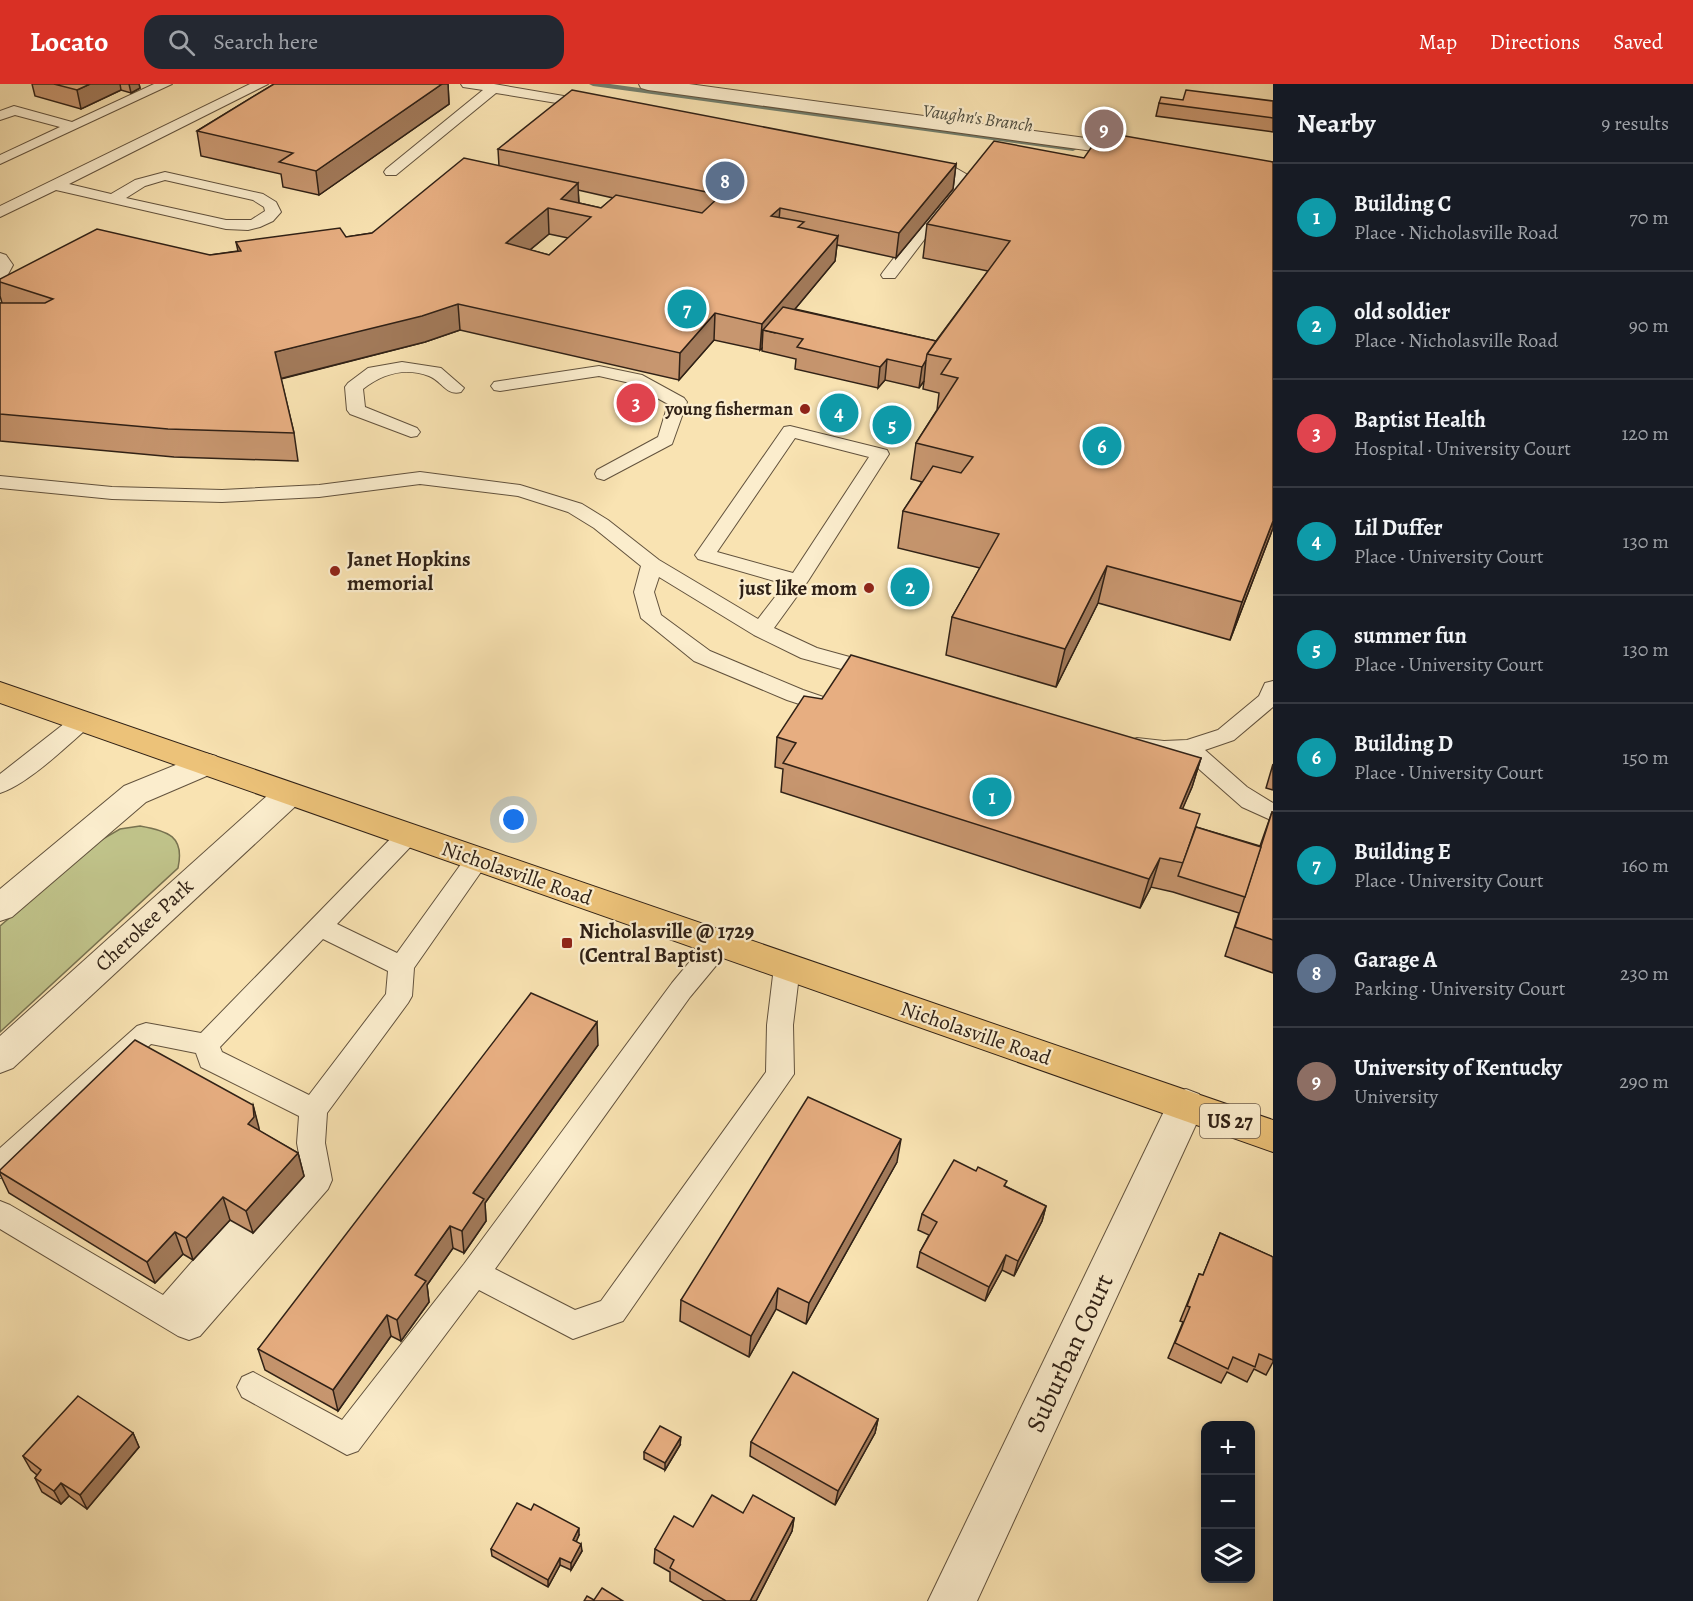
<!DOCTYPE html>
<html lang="en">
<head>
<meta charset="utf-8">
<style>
  body { margin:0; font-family:Alegreya,serif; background:#242831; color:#f1f3f6 }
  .controls { position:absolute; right:18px; bottom:18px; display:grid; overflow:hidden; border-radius:12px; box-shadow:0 3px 9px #0003 }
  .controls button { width:54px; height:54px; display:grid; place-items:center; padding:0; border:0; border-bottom:2px solid #363941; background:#171b24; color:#f1f3f6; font:30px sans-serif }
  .you { position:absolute; left:514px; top:736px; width:21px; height:21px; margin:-15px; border:4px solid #fff; border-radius:50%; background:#1a73e8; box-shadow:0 0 0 9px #1a73e833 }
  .badge { display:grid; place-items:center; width:39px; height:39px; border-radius:50%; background:#d93025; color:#fff; font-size:20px; font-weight:700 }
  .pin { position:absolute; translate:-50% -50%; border:3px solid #fff; box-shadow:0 2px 6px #0006 }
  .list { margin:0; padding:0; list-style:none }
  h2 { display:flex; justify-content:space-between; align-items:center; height:78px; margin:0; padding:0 24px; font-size:26px }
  h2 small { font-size:20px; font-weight:400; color:#9ea1a6 }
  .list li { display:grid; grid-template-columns:39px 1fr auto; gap:18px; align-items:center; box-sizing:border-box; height:108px; padding:0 24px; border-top:2px solid #363941 }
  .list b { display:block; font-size:22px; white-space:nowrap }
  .list p { margin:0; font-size:20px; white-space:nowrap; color:#9ea1a6 }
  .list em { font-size:20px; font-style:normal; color:#9ea1a6 }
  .icon { flex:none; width:33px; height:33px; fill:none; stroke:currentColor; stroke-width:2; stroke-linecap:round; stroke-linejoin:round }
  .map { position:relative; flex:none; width:1273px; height:1517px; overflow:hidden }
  header { display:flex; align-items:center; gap:36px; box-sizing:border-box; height:84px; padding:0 30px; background:#d93025; color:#fff }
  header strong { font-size:28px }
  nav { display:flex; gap:33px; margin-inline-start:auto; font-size:21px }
  .search { width:420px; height:54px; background:#242831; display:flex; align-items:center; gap:15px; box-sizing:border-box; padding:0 21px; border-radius:18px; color:#9ea1a6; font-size:22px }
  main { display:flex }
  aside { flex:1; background:#171b24 }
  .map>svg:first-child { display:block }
  .green { fill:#c0c38a; stroke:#787250; stroke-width:1.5 }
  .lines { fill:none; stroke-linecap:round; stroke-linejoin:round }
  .stream { fill:#727f6e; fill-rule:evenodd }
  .lane-casing { stroke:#62523d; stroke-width:2 }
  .street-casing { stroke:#62523d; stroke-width:2 }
  .primary-casing { stroke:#302116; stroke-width:2 }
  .lane { fill:#fbedcd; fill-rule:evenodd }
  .street { fill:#fbedcd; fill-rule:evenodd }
  .primary { fill:#ecc279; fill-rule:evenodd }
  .wall { fill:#c7966f; stroke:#302116; stroke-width:1.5; fill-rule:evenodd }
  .shaded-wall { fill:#a27a5a; stroke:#302116; stroke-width:1.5 }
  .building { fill:#e7ae81; stroke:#302116; stroke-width:1.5; fill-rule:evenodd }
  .poi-dot { fill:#8f2418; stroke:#fbedcd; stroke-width:2 }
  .labels { text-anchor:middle; stroke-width:4.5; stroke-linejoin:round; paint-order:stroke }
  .far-water-label { font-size:18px; font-style:italic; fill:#515042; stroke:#fbedcd }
  .far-poi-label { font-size:18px; font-weight:bold; fill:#302116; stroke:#fbedcd; text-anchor:end }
  .shield { fill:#fbedcd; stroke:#6d5e4d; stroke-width:1.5 }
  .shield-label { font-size:20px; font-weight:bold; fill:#302116 }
  .poi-label { font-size:21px; font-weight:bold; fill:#302116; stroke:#fbedcd; text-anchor:start }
  .street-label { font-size:21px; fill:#302116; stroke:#fbedcd }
  .near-street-label { font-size:26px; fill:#302116; stroke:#fbedcd }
</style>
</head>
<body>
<header>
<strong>Locato</strong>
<div class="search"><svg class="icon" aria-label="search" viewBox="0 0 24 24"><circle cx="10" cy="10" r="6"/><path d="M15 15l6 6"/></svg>Search here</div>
<nav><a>Map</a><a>Directions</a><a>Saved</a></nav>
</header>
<main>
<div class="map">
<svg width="1273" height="1517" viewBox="0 0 1273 1517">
  <rect width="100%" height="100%" fill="#f9e3b2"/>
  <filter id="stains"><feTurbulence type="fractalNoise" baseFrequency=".00333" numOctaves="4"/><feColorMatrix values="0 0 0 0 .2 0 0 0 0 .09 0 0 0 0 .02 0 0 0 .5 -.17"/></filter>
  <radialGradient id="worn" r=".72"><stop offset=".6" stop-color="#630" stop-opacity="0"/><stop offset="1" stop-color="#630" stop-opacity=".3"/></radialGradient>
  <path class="green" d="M140 742C168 747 185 752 178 784L0 948V842L101 756 120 745Z"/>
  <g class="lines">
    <polygon class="stream" points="589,0 610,0 1073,63 1077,65 1073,67 593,2"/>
    <g class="lane-casing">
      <g id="lane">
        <polygon points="154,0 172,0 0,80 0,71 60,43 15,31 0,36 0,27 14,22 72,38"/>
        <path d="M250 0H268L69 100 111 110 135 96 165 88 263 110 276 118 281 128 273 137 260 143 248 146 226 145 56 106 0 133V122ZM165 96 253 116 264 123 265 127 251 136H226L126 114 145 102Z"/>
        <polygon points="461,0 494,0 593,17 600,21 593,25 496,9 396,91 386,91 384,88 386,85 483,6 463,3"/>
        <polygon points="922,77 954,83 987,102 980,106 966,101 895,194 883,194 881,191 883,188 955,95 945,90 917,84 915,81 917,78"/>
        <polygon points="0,169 6,171 13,181 6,194 0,196"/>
        <path d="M402 278 441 284 464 304 461 308C446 312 442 297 429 292 405 283 382 290 363 305L365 323 417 344 420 348 417 352 411 353 350 330 347 326 345 303 348 299 368 284Z"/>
        <polygon points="599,282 642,291 684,314 687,318 672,360 604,396 597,394 595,390 597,386 658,353 668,320 630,299 599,292 500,307 494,306 491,302 494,298 500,297"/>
        <path d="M790 342 887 366 889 370 808 497 774 544 817 564 886 583 889 588 886 593 878 595 801 574 754 551 659 493 654 508 661 531 710 567 803 606 841 619 844 624 841 629 833 631 787 616 694 577 641 534 634 508 641 482 594 444 568 428 518 412 420 400 319 413 222 418 112 415 0 404V392L112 403 222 406 319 401 420 388 520 401 582 420 608 436 659 476 758 535 785 500 698 475 695 471 784 343ZM795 354 869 373 793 489 717 468Z"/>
        <path d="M1273 597V623L1234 656 1205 666 1247 703 1273 719V737L1242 723 1183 671C1165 673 1147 672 1129 667L1126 662 1129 657 1137 654 1164 657 1187 656 1218 646 1259 612 1265 599Z"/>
        <path d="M82 630 90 632 93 637 90 642C68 661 27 701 0 709V690L74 632Z"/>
        <path d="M408 743 416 745 420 751 416 757 337 840 397 869 469 769 478 766 487 769 490 775 414 884 412 912 408 919 327 1029 325 1059 332 1096 328 1105 200 1252 189 1256 178 1252 0 1145V1117L10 1121 163 1211 231 1133 241 1129 251 1133 256 1142 252 1150 303 1093 297 1059 299 1032 201 983 196 969 151 960 10 1090 0 1094V1064L137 942 146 939 201 949 400 745ZM323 855 388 887 386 910 309 1011 222 968 220 963Z"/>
        <polygon points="720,849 729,852 733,859 729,866 690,913 495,1185 575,1226 601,1217 766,988 767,941 774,883 778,876 787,873 796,876 800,883 793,941 794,990 623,1237 573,1255 479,1206 358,1367 347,1371 242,1313 237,1303 242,1293 253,1288 342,1336 464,1180 672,899 711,852"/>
      </g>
    </g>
    <g class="street-casing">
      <g id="street">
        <polygon points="639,0 689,0 1137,61 1144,63 1147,67 1144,71 1137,73 648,6 641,4"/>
        <polygon points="205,669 216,672 221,680 216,688 146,718 12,833 0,837 0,805 124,702"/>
        <polygon points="289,699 300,702 305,710 300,718 13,984 0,989 0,952 278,702"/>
        <polygon points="1186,1005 1199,1010 1205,1021 977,1517 928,1517 1167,1021 1173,1010"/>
      </g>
    </g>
    <g class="primary-casing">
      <polygon id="primary" points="0,598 1273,1036 1273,1068 0,619"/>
    </g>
    <use href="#lane" class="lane"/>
    <use href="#street" class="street"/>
    <use href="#primary" class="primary"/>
  </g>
  <g class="wall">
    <polygon points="32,0 139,0 140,4 131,9 121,6 81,25 35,12"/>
    <polygon points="274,0 448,0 449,20 319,111 283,103 281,90 201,72 197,47"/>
    <polygon points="1183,16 1273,17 1273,48 1156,32 1159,19"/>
    <path d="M498 65 956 80 953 105 896 174 837 161 835 177 795 225 936 257 988 187 923 174 927 140 1084 74 1273 78V444L1230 556 1098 519 1056 603 946 571 952 533 980 484 898 464 903 427 922 398 911 395 916 359 937 326 939 309 923 305 924 297 919 304 885 296 878 304 795 285 796 275 762 267V264L760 266 714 256 679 296 460 246 425 258 281 295 294 349 298 377 174 373 0 357V219H2L0 212V195L210 171 238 167 236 158 346 153 372 149 499 82ZM578 106 613 114 601 124 579 119ZM549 150 568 154 549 171 530 166Z"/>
    <polygon points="822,615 1201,674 1192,703 1182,725 1196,743 1260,762 1272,728 1273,728 1273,889 1225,872 1239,829 1173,808 1151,803 1140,824 781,708 783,685 775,683 777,653"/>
    <polygon points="1273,680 1273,706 1266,704"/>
    <polygon points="598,961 485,1119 486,1137 464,1169 453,1164 427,1201 429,1218 401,1257 391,1252 338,1327 265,1286 258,1265"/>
    <polygon points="253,1021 259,1047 298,1069 304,1092 253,1149 230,1136 193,1176 183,1170 155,1199 9,1109 0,1090 0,1086"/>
    <polygon points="897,1078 806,1240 776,1225 749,1273 680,1237 681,1216"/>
    <polygon points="1005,1102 1046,1122 1042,1137 1014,1192 1002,1186 985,1217 917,1183 920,1168 929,1151 918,1146 922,1130"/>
    <polygon points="1220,1149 1273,1173 1273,1278 1266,1291 1254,1285 1247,1298 1227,1288 1221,1299 1168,1274 1183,1238 1180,1237 1193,1205 1199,1190 1203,1191"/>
    <polygon points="878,1335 875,1349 835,1421 750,1372 751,1358"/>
    <polygon points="133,1349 139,1363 87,1425 69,1412 61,1420 42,1408 35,1394 37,1391 31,1386 23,1372"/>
    <polygon points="680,1361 665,1386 644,1375 644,1368"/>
    <polygon points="743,1429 794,1434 792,1447 756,1517 704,1517 670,1497 670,1488 654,1479 655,1465 693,1443"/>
    <polygon points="579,1451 576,1457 582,1467 571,1486 560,1481 548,1503 492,1472 491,1465"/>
  </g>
  <g class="shaded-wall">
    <polygon points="90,0 120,0 121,6 81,25 77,6"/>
    <polygon points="129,0 139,0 140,4 131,9"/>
    <polygon points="442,0 448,0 449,20 319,111 316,87"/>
    <polygon points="956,80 953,105 896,174 899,149"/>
    <polygon points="578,99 579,124 561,115"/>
    <polygon points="548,124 549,150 507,185 506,159"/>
    <polygon points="780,124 778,149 771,132"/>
    <polygon points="838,152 835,177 775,249 763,246 762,264 760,266 762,240"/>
    <polygon points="458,220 460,246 425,258 279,295 275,268"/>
    <polygon points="715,229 714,256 679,296 680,269"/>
    <polygon points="887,275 885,296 878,304 880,283"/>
    <polygon points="926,276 924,297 919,304 922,283"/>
    <polygon points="1273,437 1273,444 1230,556 1242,518"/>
    <polygon points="1107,482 1098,519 1056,603 1065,565"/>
    <polygon points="1201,674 1192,703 1170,754 1180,724"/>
    <polygon points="1160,774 1151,803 1140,824 1149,795"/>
    <polygon points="597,938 598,961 485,1119 486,1137 464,1169 462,1147 473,1109"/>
    <polygon points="253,1021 259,1044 260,1056 248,1040"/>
    <polygon points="901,1055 897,1078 806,1240 809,1219"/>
    <polygon points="298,1069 304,1092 253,1149 246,1127"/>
    <polygon points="223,1113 230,1136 193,1176 186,1154"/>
    <polygon points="1046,1122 1042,1137 1014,1192 1018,1177"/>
    <polygon points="450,1142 453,1164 427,1201 429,1218 401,1257 397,1236 415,1191"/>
    <polygon points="175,1148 183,1170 155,1199 147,1178"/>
    <polygon points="1006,1171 1002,1186 985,1217 989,1203"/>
    <polygon points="778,1204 776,1225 749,1273 751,1252"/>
    <polygon points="387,1231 391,1252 338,1327 333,1306"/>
    <polygon points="878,1335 875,1349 835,1421 838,1407"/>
    <polygon points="133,1349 139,1363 87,1425 80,1411"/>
    <polygon points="681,1353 680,1361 665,1386 665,1379"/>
    <polygon points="61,1399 69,1412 61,1420 54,1407"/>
    <polygon points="794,1434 792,1447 756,1517 750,1517"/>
    <polygon points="579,1444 579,1451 574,1463 573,1456"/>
    <polygon points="581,1460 582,1467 571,1486 571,1479"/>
    <polygon points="560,1474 560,1481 548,1503 548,1496"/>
  </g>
  <g class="building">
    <polygon points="54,0 90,0 77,6"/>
    <polygon points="274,0 442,0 316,87 279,78 293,69 197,47"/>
    <path d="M572 6 956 80 899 149 780 124 771 132 804 138 798 143 838 152 762 240 715 229 680 269 458 220 422 232 275 268 294 349 168 345 0 330V219H45L53 215 0 198V195L97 145 210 171 241 167 236 158 340 144 346 153 372 149 464 74 578 99 561 115 601 124 616 111 702 129 721 111 498 65ZM548 124 591 133 549 171 506 159Z"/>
    <polygon points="1186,6 1273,17 1273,34 1159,19 1161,13 1183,16"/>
    <polygon points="1102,48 1273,78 1273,437 1242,518 1107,482 1065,565 952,533 999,450 903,427 933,382 961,389 973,373 916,359 958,294 941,290 951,275 927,270 1010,157 927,140 994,57 1084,74"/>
    <polygon points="783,223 936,257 927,270 926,276 922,283 887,275 880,283 797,263 803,255 763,246"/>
    <polygon points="851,571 1201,674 1180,724 1200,730 1183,779 1160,774 1149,795 783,679 796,659 777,653 804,612 822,615"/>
    <polygon points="1272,728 1273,728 1273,856 1235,843"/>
    <polygon points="1196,743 1261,763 1245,813 1178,792"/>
    <polygon points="531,909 597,938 473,1109 484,1115 462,1147 450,1142 415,1191 426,1197 397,1236 387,1231 333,1306 258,1265"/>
    <polygon points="135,956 253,1021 254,1033 248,1040 298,1069 246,1127 223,1113 186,1154 175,1148 147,1178 0,1088 0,1086"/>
    <polygon points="808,1013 901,1055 809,1219 778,1204 751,1252 681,1216"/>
    <polygon points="954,1076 976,1087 978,1083 1007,1097 1004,1102 1046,1122 1018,1177 1006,1171 989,1203 920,1168 937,1138 922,1130"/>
    <polygon points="1220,1149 1273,1173 1273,1276 1259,1270 1255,1283 1233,1273 1228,1285 1175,1259 1190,1223 1187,1222 1199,1190 1203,1191"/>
    <polygon points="793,1288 878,1335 838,1407 751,1358"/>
    <polygon points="78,1312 133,1349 80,1411 61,1399 54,1407 35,1394 41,1386 23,1372"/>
    <polygon points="660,1342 681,1353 665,1379 644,1368"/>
    <polygon points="712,1411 743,1429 753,1411 794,1434 750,1517 726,1517 670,1484 674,1476 655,1465 674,1432 693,1443"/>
    <polygon points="517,1419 531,1426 534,1420 579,1444 573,1456 581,1460 571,1479 560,1474 548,1496 491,1465"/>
    <polygon points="602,1504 623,1517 584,1517 587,1512 594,1516"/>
  </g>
  <g class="poi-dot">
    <circle cx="805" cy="325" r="6"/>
    <circle cx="335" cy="487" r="6"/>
    <circle cx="869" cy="504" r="6"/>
    <rect x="561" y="853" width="12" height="12" rx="3"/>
  </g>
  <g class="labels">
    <g class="far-water-label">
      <text transform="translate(978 34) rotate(8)" y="6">Vaughn's Branch</text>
    </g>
    <g class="far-poi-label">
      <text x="793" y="331">young fisherman</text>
    </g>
    <rect class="shield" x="1200" y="1020" width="60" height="34" rx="4.5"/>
    <g class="shield-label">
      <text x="1230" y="1044">US 27</text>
    </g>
    <g class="poi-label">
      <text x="347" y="482">Janet Hopkins<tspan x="347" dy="24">memorial</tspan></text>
      <text x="857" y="511" text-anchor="end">just like mom</text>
      <text x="579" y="854">Nicholasville @ 1729<tspan x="579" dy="24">(Central Baptist)</tspan></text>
    </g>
    <g class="street-label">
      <text transform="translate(517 789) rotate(19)" y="7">Nicholasville Road</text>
      <text transform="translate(144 841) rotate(-43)" y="7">Cherokee Park</text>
      <text transform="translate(976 949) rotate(19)" y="7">Nicholasville Road</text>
    </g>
    <g class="near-street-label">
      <text transform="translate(1069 1269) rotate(-65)" y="9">Suburban Court</text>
    </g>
  </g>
  <rect width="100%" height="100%" filter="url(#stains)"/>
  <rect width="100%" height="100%" fill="url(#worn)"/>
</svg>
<div class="controls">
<button>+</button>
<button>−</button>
<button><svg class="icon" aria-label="layers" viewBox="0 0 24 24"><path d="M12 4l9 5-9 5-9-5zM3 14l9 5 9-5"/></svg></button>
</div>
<div class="you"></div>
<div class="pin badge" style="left:992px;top:713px;background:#0f9aa8">1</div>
<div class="pin badge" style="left:910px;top:503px;background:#0f9aa8">2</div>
<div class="pin badge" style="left:636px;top:319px;background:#e0444e">3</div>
<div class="pin badge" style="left:839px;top:329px;background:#0f9aa8">4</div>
<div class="pin badge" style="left:892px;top:341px;background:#0f9aa8">5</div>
<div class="pin badge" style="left:1102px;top:362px;background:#0f9aa8">6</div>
<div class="pin badge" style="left:687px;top:225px;background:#0f9aa8">7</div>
<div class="pin badge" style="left:725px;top:97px;background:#5c6f8a">8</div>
<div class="pin badge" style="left:1104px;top:45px;background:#8d6e63">9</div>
</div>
<aside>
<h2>Nearby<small>9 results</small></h2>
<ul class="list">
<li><span class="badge" style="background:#0f9aa8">1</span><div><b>Building C</b><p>Place · Nicholasville Road</p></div><em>70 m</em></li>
<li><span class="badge" style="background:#0f9aa8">2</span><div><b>old soldier</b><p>Place · Nicholasville Road</p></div><em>90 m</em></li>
<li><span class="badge" style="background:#e0444e">3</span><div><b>Baptist Health</b><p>Hospital · University Court</p></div><em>120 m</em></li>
<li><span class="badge" style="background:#0f9aa8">4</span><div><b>Lil Duffer</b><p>Place · University Court</p></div><em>130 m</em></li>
<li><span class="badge" style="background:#0f9aa8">5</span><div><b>summer fun</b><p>Place · University Court</p></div><em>130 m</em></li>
<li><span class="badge" style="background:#0f9aa8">6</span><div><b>Building D</b><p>Place · University Court</p></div><em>150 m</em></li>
<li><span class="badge" style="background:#0f9aa8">7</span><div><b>Building E</b><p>Place · University Court</p></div><em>160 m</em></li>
<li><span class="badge" style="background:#5c6f8a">8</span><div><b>Garage A</b><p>Parking · University Court</p></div><em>230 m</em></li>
<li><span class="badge" style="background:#8d6e63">9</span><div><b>University of Kentucky</b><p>University</p></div><em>290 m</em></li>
</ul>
</aside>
</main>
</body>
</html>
